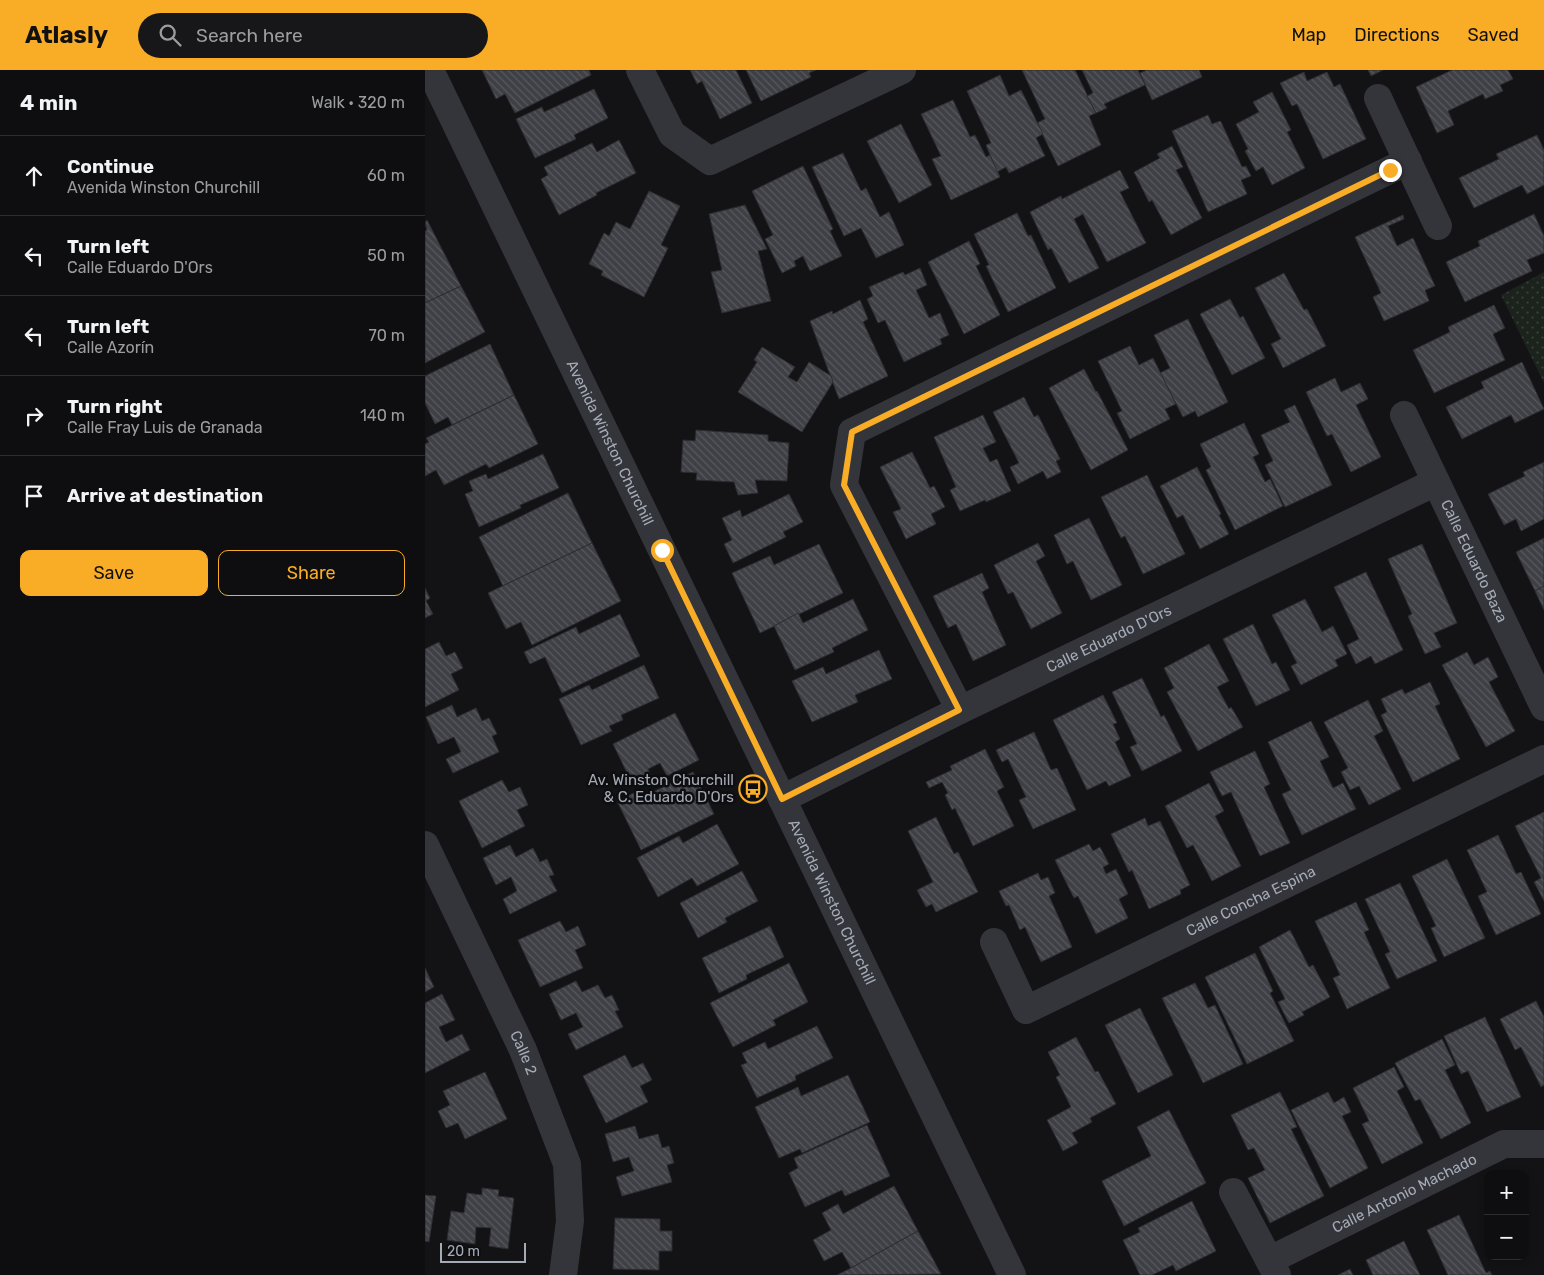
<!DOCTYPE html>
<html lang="en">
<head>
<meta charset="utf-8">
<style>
  body { margin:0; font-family:Rubik,sans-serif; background:#171719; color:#f1f3f6 }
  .controls { position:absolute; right:15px; bottom:15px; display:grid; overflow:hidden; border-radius:10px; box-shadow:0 2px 8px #0003 }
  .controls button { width:45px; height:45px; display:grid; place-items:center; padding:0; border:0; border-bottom:1px solid #2e2e30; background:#0e0e10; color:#f1f3f6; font:25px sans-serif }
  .scale { position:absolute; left:15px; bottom:12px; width:86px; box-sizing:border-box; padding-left:5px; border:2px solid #a4aab6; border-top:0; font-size:14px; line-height:18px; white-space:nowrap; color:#a4aab6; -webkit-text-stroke:4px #0e0e10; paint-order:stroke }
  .stop { position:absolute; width:15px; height:15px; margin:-11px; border:4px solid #f9ad27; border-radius:50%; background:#fff }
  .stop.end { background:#f9ad27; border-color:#fff; box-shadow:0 1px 5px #0008 }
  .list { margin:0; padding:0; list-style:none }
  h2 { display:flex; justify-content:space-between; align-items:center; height:65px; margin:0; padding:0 20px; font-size:21px }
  h2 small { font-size:16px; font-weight:400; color:#9b9c9f }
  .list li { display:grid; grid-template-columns:32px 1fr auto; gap:15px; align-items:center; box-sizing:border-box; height:80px; padding:0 20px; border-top:1px solid #2e2e30 }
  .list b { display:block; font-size:19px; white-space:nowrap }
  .list p { margin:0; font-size:16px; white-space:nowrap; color:#9b9c9f }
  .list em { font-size:16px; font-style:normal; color:#9b9c9f }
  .actions { display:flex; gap:10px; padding:15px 20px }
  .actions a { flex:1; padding:11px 0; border:1px solid #f9ad27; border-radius:10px; text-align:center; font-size:18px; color:#f9ad27 }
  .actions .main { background:#f9ad27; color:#111 }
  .icon { flex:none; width:28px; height:28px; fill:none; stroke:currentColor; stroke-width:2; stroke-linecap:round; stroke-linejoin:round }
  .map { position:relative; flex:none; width:1119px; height:1205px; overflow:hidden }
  header { display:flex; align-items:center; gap:30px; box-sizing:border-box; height:70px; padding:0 25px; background:#f9ad27; color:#111 }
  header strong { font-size:24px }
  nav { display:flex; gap:28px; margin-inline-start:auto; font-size:18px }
  .search { width:350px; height:45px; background:#171719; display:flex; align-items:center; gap:12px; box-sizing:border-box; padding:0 18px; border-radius:28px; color:#9b9c9f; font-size:19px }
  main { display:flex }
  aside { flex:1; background:#0e0e10 }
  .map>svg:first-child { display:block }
  .park { fill:url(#park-dots) }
  .building { fill:url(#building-back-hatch); stroke:#2d2d31 }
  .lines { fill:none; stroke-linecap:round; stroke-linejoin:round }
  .minor { stroke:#34353a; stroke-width:28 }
  .route { stroke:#f9ad27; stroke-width:6 }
  .labels { text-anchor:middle; stroke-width:5; stroke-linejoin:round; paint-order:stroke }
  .street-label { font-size:15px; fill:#a4aab6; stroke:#0e0e10 }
  .poi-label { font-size:15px; fill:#a4aab6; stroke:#0e0e10; text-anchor:end }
</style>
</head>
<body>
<header>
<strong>Atlasly</strong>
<div class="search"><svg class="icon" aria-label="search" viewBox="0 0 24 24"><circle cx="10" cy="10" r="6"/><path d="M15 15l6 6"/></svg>Search here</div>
<nav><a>Map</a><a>Directions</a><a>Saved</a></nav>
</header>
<main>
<aside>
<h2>4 min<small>Walk · 320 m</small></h2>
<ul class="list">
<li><svg class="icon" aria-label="ahead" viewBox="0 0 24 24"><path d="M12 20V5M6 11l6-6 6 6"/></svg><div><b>Continue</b><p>Avenida Winston Churchill</p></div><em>60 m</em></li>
<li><svg class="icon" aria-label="left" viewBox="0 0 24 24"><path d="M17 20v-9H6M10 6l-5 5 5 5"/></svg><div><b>Turn left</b><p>Calle Eduardo D'Ors</p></div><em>50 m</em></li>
<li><svg class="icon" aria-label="left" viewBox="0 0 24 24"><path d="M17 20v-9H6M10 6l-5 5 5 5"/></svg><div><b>Turn left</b><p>Calle Azorín</p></div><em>70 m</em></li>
<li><svg class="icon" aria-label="right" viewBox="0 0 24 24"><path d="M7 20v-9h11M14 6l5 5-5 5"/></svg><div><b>Turn right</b><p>Calle Fray Luis de Granada</p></div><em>140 m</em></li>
<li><svg class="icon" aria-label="arrive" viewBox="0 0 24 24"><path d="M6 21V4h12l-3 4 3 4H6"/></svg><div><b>Arrive at destination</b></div></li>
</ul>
<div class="actions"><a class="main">Save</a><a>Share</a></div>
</aside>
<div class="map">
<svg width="1119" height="1205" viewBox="0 0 1119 1205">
  <defs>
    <pattern id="park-dots" width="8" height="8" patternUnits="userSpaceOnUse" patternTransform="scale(1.25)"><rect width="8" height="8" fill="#1b231c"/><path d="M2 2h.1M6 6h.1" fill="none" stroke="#39403b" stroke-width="1.8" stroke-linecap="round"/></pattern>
    <pattern id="building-back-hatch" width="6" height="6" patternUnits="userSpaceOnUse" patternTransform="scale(1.25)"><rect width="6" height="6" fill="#3f4045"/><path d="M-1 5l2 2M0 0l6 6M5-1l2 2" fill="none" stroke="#58595e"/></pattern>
  </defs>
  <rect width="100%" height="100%" fill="#131315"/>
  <polygon class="park" points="1119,202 1119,313 1076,225"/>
  <g class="building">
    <polygon points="57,0 164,0 166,5 90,43 80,24 71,29"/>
    <polygon points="265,0 311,0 327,33 295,49 277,11 272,14"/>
    <polygon points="321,0 391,0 384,3 386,7 336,31"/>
    <polygon points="597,0 650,0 671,43 664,46 676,75 633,96 612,53 620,49"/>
    <polygon points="657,0 713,0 720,15 679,34 682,38 671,43 662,26 668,23"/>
    <polygon points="722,0 774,0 777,7 727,30 715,3"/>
    <polygon points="943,0 958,0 946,6"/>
    <polygon points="1027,0 1083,0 1088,9 1075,15 1078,21 1060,29 1058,24 1023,41 1029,55 1012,63 991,17"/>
    <polygon points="879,2 882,11 902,2 909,17 915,14 941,69 898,89 872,34 867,36 855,13"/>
    <polygon points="575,5 584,26 596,20 618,64 611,68 620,86 584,103 581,97 572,102 561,75 566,73 542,21"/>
    <polygon points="169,19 183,48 149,65 151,69 110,88 91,49 117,37 119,42"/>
    <polygon points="847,22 866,60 862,62 880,98 847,115 838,97 831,101 820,81 823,79 811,54 834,42 828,32"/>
    <polygon points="528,30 545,67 550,65 561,87 565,85 575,107 526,130 507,89 516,86 496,44"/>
    <polygon points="783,45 787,54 795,51 796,52 817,97 821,96 826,106 816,110 822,124 783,142 747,61"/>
    <polygon points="476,54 507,115 474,133 442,71"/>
    <polygon points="1112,65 1119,80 1119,115 1102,124 1097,115 1049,138 1034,108 1074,89 1071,84"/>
    <polygon points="194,70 211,103 171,123 172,125 134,145 116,109 123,105 119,97 167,73 172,82"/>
    <polygon points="747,76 758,97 751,100 777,148 746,165 727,130 724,132 709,102 735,88 732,84"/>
    <polygon points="418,83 436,121 441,118 455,147 464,142 479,175 451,188 436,158 419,166 387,97"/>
    <polygon points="378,96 408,159 405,161 417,186 385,201 378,186 369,191 371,196 357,203 340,169 348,165 327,121"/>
    <polygon points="695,100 704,118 695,122 721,173 682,192 658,144 649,149 674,198 644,213 626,178 623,180 605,142 636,126 637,129"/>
    <polygon points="224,121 255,136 236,175 243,178 219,227 176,205 178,201 164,194 179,163 184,166 191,152 205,159"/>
    <polygon points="320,135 342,179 333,181 346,231 297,243 286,202 297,200 284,144"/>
    <polygon points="592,143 603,166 606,165 631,218 583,242 561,196 564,195 549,164"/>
    <polygon points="1109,144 1119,166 1119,183 1102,190 1107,201 1040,232 1021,192 1055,176 1053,171"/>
    <polygon points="978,145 979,149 963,156 972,176 988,168 1010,216 1000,220 1004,231 959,251 948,227 956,223 930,167"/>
    <polygon points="2,150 36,216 0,233 0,161 2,160 0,153"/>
    <polygon points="544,171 555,194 551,196 575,245 539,264 503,192"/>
    <polygon points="495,198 502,215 491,220 504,248 515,243 524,265 515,269 517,274 479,292 460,250 453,253 442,229 448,226 444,217 478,202 480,205"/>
    <polygon points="859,203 879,240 882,239 901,276 858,298 846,274 856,269 830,218"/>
    <polygon points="36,216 60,262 0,293 0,233"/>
    <polygon points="805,229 815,248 818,246 840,288 807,305 775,244"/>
    <polygon points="435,230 443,249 438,252 463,306 414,329 385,251 407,241 408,244"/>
    <polygon points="1069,235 1080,258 1068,264 1080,290 1009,323 988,280 1025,262 1023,257"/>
    <polygon points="763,249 803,332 773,347 770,341 758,347 735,303 745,298 729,265"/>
    <polygon points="65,274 89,325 27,355 23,347 10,354 0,333 0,306"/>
    <polygon points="705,276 714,295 728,288 751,334 740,339 745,349 705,369 692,343 697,341 673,291"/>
    <polygon points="337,277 370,297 363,307 372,312 384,292 406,306 408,312 377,362 313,322 332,292 329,290"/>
    <polygon points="1097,292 1119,339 1090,353 1086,345 1037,369 1021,337 1059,318 1056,312"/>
    <polygon points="659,299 671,322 672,321 703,380 666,400 624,318"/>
    <polygon points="910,308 916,322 935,313 943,329 931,335 956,387 926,402 907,364 902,366 881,322"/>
    <polygon points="89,325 113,374 64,398 61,394 19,415 11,400 0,406 0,374 4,372 1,368"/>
    <polygon points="599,327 609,347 613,345 635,389 631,391 636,402 622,409 618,401 593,414 585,397 594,393 568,342"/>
    <polygon points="870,335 907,415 860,437 840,395 848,391 836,365 865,352 859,340"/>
    <polygon points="558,345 571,372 558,378 565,392 572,389 586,421 561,432 560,430 535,441 525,420 531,417 509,367"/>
    <polygon points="819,353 834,384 828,387 840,412 845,409 858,436 810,460 781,400 786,397 775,374"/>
    <polygon points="271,360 343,365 343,371 364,373 362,411 330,410 333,423 313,425 309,412 271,410 272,403 256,402 258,370 270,371"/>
    <polygon points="487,382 505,418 509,416 520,437 506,444 511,454 481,469 468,442 476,439 455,397"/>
    <polygon points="118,384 134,418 95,435 96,438 54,457 40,424 48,421 44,411 61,404 63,409"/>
    <polygon points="1119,392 1119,449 1096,461 1091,449 1079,455 1063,424 1100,406 1098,402"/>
    <polygon points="772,397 796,444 794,445 804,464 775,479 758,445 752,448 735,416"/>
    <polygon points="722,405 760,484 718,504 700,466 696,468 676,427"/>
    <polygon points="143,423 167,473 78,516 54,467"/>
    <polygon points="364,424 378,452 358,462 361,467 308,493 299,474 307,470 297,448 315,440 317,447"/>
    <polygon points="664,448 697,515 666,530 648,491 642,494 629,465"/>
    <polygon points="1119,468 1119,516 1110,521 1091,482"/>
    <polygon points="167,473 196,531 107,575 96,552 81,559 63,523"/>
    <polygon points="613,473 620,486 611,491 637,543 606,559 588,522 583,524 569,495"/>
    <polygon points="394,474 418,523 335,563 307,503 345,486 349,495"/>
    <polygon points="997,474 1032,553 1009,563 1016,577 1000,584 983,546 987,544 963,489"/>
    <polygon points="941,502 978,580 950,594 946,586 931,594 922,575 934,569 909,517"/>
    <polygon points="557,503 564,518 557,522 581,575 548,591 531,554 523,558 508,526"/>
    <polygon points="1119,516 1119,540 1110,521"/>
    <polygon points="0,518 5,528 1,531 8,544 0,548"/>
    <polygon points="428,529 443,560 407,578 409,582 370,600 349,556 373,543 378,553"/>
    <polygon points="880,529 897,562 908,556 922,584 910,590 913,596 876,615 866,596 872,593 847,545"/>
    <polygon points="195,544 215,586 137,623 120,587 105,594 99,582 151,557 154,564"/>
    <polygon points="828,554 847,594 851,592 865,620 831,636 798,569"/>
    <polygon points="14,572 21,586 30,582 38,598 26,604 34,620 0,637 0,579"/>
    <polygon points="784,574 804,611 792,617 804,639 806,637 818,657 773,681 742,622 749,618 739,598"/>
    <polygon points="454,580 467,609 430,625 433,632 387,652 367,611 398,597 401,604"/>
    <polygon points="1042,582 1049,595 1063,587 1073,607 1064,612 1090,661 1061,677 1017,595"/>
    <polygon points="219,595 234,628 196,645 198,650 184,656 187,661 156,675 134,629 164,615 167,620"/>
    <polygon points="717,608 736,647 739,645 757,681 717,701 705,677 712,674 687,622"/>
    <polygon points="1005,612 1015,634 1010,636 1035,689 988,712 956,645 962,642 956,629 977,619 980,624"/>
    <polygon points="678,625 692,653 688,654 695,669 690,672 706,706 684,716 681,711 662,720 628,650"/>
    <polygon points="943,630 958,661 949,666 976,719 944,735 934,716 925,720 916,702 923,698 899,652"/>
    <polygon points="27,635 32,647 51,638 57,651 64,648 72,664 67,666 74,682 28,703 21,689 36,682 29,667 13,674 1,647"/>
    <polygon points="250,643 274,690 242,706 235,693 223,699 226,706 208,715 188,674"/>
    <polygon points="886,651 904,687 895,691 908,718 918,713 931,739 877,765 857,724 866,720 843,672"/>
    <polygon points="609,662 626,700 632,698 651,740 608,759 594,730 601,727 583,689 577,692 571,680"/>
    <polygon points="560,679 579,717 572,721 589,756 548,776 530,738 527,740 520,725 523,723 517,712 504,718 501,712 527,700 525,696"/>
    <polygon points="830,681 845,714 839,717 865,773 835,786 806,722 797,726 785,702"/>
    <polygon points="268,702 289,744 216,780 192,731 213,721 216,728"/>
    <polygon points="77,710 84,722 95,717 103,735 92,740 100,756 57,778 34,731"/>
    <polygon points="784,713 799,741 790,746 816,796 787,811 768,775 762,778 740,736"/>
    <polygon points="1119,742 1119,831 1109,812 1116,808 1090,756"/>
    <polygon points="511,747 529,784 533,782 553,822 511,842 507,834 501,837 492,820 508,812 483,761"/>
    <polygon points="720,748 723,756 735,751 765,815 755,820 756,824 724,839 707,800 704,802 686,764"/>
    <polygon points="292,754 314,794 272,816 267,808 233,827 212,788 254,766 258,773"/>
    <polygon points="1073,765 1091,804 1096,802 1116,844 1071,865 1053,826 1062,822 1042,780"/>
    <polygon points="664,774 668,781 675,777 684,794 678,797 681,804 691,799 703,824 694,829 703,848 671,864 653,826 649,828 630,790"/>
    <polygon points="85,775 91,787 108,778 115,792 122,789 129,805 124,806 132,821 85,844 78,829 92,821 86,807 71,815 58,788"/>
    <polygon points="1022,789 1060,868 1019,887 1006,858 1011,856 987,806"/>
    <polygon points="317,801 333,831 300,848 302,852 273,868 255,833"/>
    <polygon points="613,803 616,810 623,807 630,823 624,826 647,877 616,892 600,857 595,860 584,835 581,836 574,821"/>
    <polygon points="975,813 1012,891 972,909 960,884 965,882 940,829"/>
    <polygon points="931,832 944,860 939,862 965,918 922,939 908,908 915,905 890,851"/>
    <polygon points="135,851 141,862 153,856 161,875 150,880 158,898 115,917 93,870"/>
    <polygon points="345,856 359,887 321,905 322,909 294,923 277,888"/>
    <polygon points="865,860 884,897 888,895 905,927 877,942 879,945 864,953 853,932 860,929 834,877"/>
    <polygon points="830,883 848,921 845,923 869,971 822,994 780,907"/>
    <polygon points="364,893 383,932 348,950 351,955 308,977 285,933"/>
    <polygon points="0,898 9,917 0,922"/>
    <polygon points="151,911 157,922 173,915 180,928 187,925 194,940 190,941 198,957 151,980 143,964 158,957 151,943 136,950 124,924"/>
    <polygon points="770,913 783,938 790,935 818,994 778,1013 737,928"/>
    <polygon points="17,924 30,950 14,957 21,972 37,964 45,980 0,1003 0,933"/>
    <polygon points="1111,931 1119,947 1119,1015 1116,1017 1096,977 1090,980 1075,949"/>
    <polygon points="715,938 748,1005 713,1023 680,955"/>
    <polygon points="1060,947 1096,1027 1062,1042 1043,1001 1036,1004 1019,966"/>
    <polygon points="392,956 408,988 370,1006 371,1010 332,1028 316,995 322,993 317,983 340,972 343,979"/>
    <polygon points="651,967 670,1002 673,1001 691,1034 665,1048 667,1052 647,1063 653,1073 638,1081 622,1050 646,1037 631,1007 635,1005 623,982"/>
    <polygon points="1017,969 1030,995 1020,1000 1046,1053 1016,1069 995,1029 990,1031 970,993"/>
    <polygon points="200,985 207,998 218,993 227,1010 215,1016 223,1032 181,1053 158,1006"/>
    <polygon points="969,997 979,1017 972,1021 998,1073 957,1094 937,1054 944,1051 928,1018"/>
    <polygon points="60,1002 82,1049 40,1069 33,1053 21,1058 13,1041 25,1035 18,1021"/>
    <polygon points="423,1005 445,1052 377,1083 375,1079 354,1088 330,1037 373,1017 376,1026"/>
    <polygon points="855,1022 872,1057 866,1059 899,1126 845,1153 823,1108 840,1100 829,1078 823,1080 806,1045"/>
    <polygon points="903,1022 909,1033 919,1027 926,1042 917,1046 943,1098 905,1118 866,1040"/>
    <polygon points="744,1040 781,1113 699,1156 677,1111 726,1086 712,1057"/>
    <polygon points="442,1055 465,1106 420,1126 417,1120 380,1137 364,1103 373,1098 369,1088"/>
    <polygon points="210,1056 214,1069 233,1064 237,1078 244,1076 249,1093 242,1095 247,1112 197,1126 191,1107 209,1101 204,1087 188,1092 180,1064"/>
    <polygon points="469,1116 493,1161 426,1198 417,1182 399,1191 388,1170 406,1160 397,1143 413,1134 418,1144"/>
    <polygon points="57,1118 74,1120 73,1126 89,1128 83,1179 64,1176 66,1158 51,1157 50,1174 22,1170 26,1141 39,1143 42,1123 57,1125"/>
    <polygon points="0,1125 11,1126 4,1172 0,1171"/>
    <polygon points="767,1131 791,1181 751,1201 748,1195 727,1205 715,1205 698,1170 715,1162 713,1158"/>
    <polygon points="1034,1145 1061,1203 1065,1201 1067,1205 1023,1205 1002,1160"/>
    <polygon points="190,1148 235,1149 235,1161 247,1161 247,1181 234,1181 234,1200 188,1199"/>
    <polygon points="493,1161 516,1204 412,1205 426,1198"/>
    <polygon points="979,1171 995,1205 948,1205 941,1190"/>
    <polygon points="925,1199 928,1205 913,1205"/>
  </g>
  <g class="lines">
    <g class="minor">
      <path id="s1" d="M5 0 587 1205"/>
      <polyline points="215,0 247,64 285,91 477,0"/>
      <polyline points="953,28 1013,156"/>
      <path id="s2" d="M979 345 1119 637"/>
      <polyline points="535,640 419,415 427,362 983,91"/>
      <path id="s3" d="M357 729 535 640 1011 412"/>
      <path id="s4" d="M0 775 98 980 142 1094 145 1151 138 1205"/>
      <path id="s5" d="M569 872 601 940 1119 689"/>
      <polyline points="808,1122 852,1205"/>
      <path id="s6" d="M845 1190 1079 1074H1119"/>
    </g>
  </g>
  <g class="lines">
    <polyline class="route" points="237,480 357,729 534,640 419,415 427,362 965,100"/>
  </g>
  <defs>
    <g id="bus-ring" transform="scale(1.4375)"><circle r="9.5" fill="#0e0e10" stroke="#f9ad27" stroke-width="1.5"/><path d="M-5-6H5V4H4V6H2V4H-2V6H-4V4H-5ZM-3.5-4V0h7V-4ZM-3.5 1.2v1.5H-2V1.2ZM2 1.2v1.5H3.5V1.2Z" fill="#f9ad27"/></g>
  </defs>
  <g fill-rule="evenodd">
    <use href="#bus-ring" x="328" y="719"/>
  </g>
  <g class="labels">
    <g class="street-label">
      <text dy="5" stroke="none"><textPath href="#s1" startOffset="414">Avenida Winston Churchill</textPath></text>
      <text dy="5" stroke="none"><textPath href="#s2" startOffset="162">Calle Eduardo Baza</textPath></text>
      <text dy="5" stroke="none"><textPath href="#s3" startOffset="364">Calle Eduardo D'Ors</textPath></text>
      <text dy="5" stroke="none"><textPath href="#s5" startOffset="325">Calle Concha Espina</textPath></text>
      <text dy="5" stroke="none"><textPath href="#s1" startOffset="924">Avenida Winston Churchill</textPath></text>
      <text dy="5" stroke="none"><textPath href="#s4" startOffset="230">Calle 2</textPath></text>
      <text dy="5" stroke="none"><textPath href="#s6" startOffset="150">Calle Antonio Machado</textPath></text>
    </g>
    <g class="poi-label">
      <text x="309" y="715">Av. Winston Churchill<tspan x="309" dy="17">&amp; C. Eduardo D'Ors</tspan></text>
    </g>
  </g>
</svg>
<div class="controls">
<button>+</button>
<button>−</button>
</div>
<div class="scale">20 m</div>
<div class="stop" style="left:237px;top:480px"></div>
<div class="stop end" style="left:965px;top:100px"></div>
</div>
</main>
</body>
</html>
